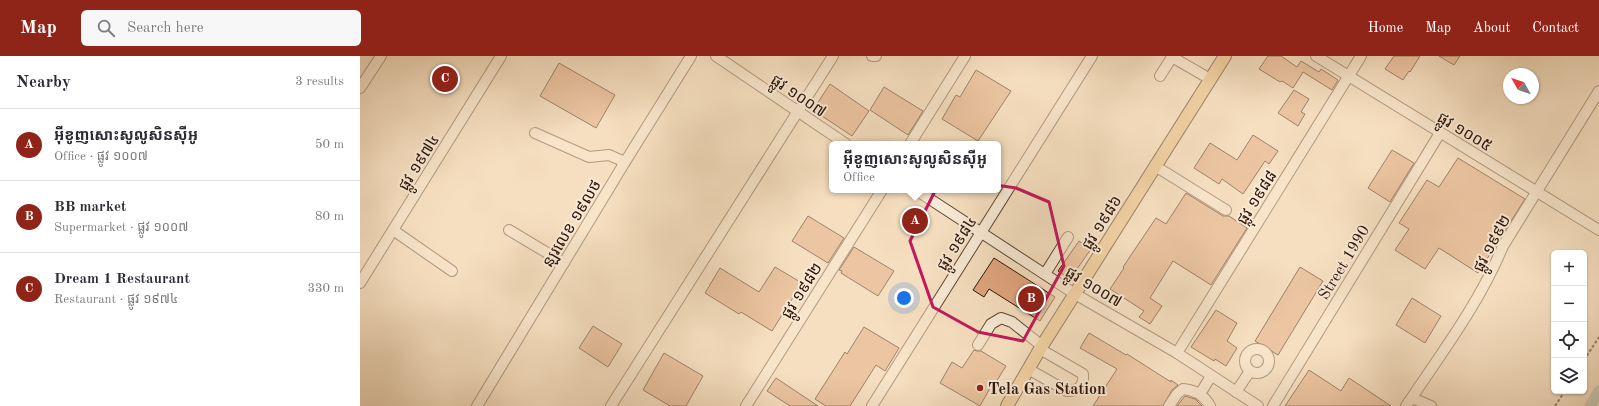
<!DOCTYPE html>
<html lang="en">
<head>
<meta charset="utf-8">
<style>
  body { margin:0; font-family:"Old Standard TT","Noto Sans Khmer",serif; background:#f7f7f7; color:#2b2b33 }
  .controls { position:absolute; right:12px; bottom:12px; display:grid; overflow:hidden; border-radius:6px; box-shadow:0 1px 3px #0004 }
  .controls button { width:36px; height:36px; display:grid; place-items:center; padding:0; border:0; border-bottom:1px solid #e1e1e2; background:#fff; color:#2b2b33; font:20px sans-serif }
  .compass { position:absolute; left:1143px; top:12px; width:36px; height:36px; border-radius:50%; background:#fff; box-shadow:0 1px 3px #0004; rotate:310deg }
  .you { position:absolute; left:544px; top:242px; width:14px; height:14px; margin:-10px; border:3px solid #fff; border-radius:50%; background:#1a73e8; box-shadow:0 0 0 6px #1a73e833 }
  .badge { display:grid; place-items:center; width:26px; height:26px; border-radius:50%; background:#8f2418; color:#fff; font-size:13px; font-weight:700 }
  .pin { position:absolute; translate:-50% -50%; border:2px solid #fff; box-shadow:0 1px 4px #0006 }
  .popup { position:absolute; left:469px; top:85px; width:172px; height:52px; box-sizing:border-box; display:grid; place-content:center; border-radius:6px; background:#fff; filter:drop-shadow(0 1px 3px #0005); font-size:13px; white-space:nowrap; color:#7c7c81 }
  .popup b { font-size:15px; color:#2b2b33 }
  .popup::after { content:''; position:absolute; left:50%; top:100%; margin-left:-8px; border:8px solid transparent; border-top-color:#fff }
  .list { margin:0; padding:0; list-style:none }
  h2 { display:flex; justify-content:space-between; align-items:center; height:52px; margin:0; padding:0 16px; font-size:17px }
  h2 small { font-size:13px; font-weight:400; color:#7c7c81 }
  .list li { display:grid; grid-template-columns:26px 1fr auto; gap:12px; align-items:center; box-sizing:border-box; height:72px; padding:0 16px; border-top:1px solid #e1e1e2 }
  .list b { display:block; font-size:15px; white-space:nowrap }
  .list p { margin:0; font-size:13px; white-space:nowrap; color:#7c7c81 }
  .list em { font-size:13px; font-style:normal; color:#7c7c81 }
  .icon { flex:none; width:22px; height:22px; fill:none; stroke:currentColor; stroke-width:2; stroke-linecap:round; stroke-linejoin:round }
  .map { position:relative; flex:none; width:1239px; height:350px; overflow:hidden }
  header { display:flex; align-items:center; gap:24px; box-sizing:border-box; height:56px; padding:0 20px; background:#8f2418; color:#fff }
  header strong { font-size:19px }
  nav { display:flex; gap:22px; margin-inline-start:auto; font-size:14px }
  .search { width:280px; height:36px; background:#f7f7f7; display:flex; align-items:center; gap:10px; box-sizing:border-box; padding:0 14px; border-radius:6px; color:#7c7c81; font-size:15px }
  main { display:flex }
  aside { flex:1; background:#fff }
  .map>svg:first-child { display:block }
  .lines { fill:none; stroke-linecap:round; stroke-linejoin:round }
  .canal { stroke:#9cbcb6; stroke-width:11 }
  .building { fill:#e0a67f; stroke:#301406 }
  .minor-casing { stroke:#614734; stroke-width:12 }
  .major-casing { stroke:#301406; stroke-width:14 }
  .path { stroke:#301406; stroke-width:2; stroke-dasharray:3 2; stroke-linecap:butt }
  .minor { stroke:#f8ead6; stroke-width:10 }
  .major { stroke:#eac080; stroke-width:12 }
  .marked { fill:none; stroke:#c2185b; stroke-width:3; stroke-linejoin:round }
  .poi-dot { fill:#8f2418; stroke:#f8ead6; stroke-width:1.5 }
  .labels { text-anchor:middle; stroke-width:4; stroke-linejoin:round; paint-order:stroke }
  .street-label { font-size:16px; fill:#301406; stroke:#f8ead6 }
  .poi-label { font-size:16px; font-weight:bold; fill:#301406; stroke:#f8ead6; text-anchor:start }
</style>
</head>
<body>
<header>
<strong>Map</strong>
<div class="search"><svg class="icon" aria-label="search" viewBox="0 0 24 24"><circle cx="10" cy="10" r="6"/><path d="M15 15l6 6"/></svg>Search here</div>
<nav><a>Home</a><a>Map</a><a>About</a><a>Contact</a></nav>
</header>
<main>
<aside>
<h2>Nearby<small>3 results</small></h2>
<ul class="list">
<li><span class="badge">A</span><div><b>អ៊ីខូញសោះសូលូសិនស៊ីអូ</b><p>Office · ផ្លូវ ១០០៧</p></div><em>50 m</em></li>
<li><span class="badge">B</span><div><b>BB market</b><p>Supermarket · ផ្លូវ ១០០៧</p></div><em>80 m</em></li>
<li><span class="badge">C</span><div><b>Dream 1 Restaurant</b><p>Restaurant · ផ្លូវ ១៩៧៤</p></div><em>330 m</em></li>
</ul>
</aside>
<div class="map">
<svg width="1239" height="350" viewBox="0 0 1239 350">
  <rect width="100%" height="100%" fill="#f5dfc0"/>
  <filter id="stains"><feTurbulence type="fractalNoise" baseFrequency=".005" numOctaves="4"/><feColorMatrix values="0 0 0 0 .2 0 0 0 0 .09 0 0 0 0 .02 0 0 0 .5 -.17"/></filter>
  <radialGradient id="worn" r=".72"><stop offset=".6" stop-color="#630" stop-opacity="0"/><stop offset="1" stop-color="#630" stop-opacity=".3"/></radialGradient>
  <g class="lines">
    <polyline class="canal" points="1230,350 1239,335"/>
  </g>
  <g class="building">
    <polygon points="908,0 921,0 937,11 941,5 959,16 961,13 978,24 972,34 943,16 933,32 922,25 920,26 899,13"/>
    <polygon points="1034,0 1060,0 1050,16 1049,15 1043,24 1025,13"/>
    <polygon points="1079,0 1100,0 1094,9"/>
    <polygon points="199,7 255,39 236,72 180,40"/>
    <polygon points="616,14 651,35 618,85 582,63 596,39 600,41"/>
    <polygon points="470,28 509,55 492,80 453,54"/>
    <polygon points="524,31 563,55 548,79 510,54"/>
    <polygon points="934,34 949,43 941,56 945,58 938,70 918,57"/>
    <polygon points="893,79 918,95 909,108 905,105 883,138 862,123 859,128 834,112 850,87 877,104"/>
    <polygon points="1032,94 1054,107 1030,146 1008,132"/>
    <polygon points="1098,102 1165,143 1118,217 1079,192 1065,213 1035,194 1049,173 1039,167 1067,124 1079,131"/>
    <polygon points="826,137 863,160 869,160 887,172 851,229 813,205 790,242 802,250 790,268 779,261 784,255 750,233 764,212 763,211 796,162 806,168"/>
    <polygon points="448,160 484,182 468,207 432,185"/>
    <polygon points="719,185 731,193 710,223 698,215"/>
    <polygon points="494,191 534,215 518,240 481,217 482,215 479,214"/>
    <polygon points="634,202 695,241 680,265 629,233 624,241 613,234"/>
    <polygon points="415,211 442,227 412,275 381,256 379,258 345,237 360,212 399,236"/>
    <polygon points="940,211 963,225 918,299 895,285"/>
    <polygon points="1052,242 1081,260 1065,287 1036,269"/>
    <polygon points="856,254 877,267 867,285 877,292 866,310 855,303 854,305 831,291"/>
    <polygon points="233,270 262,288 248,311 219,292"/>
    <polygon points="504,271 539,292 525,315 516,309 490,350 466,350 455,343 485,296 487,298"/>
    <polygon points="729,277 766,299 767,298 811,326 811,324 818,329 812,334 803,350 733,350 757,313 720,292"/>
    <polygon points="614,294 617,295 621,295 646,310 636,326 634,325 620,350 580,327 592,306 602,312"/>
    <polygon points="304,297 343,320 326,350 310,350 283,334"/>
    <polygon points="949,314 981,335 989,322 1031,350 925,350"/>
    <polygon points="416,322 458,350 430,350 407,335"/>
    <polygon points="825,340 835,343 842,350 817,350"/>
  </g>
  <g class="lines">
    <g class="minor-casing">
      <g id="minor">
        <polyline points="356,0 486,88"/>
        <polyline points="512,0 516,0"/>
        <polyline points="956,0 1239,174"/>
        <polyline points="800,20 812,1 850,23"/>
        <polyline points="0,32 21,0"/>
        <polyline points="175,77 229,101 249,99 265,106"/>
        <polyline points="550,88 605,0"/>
        <polyline points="795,110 866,154"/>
        <polyline points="556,134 715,238 817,297 898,350"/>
        <polyline points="33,174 92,215"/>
        <polyline points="149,174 204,207"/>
        <polyline points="685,218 708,181"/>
        <polyline points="0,227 141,0"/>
        <polyline points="618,289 631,268 641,262 652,266 682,290"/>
        <circle cx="897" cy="305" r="12"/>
        <polyline points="817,297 1001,0"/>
        <path d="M668 313 707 335C719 335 724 330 723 318L680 293"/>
        <polyline points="876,336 890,315"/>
        <polyline points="840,338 851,320"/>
        <polyline points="1052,342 1071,350"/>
        <polyline points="117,350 265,106 331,0"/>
        <polyline points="251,350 473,0"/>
        <polyline points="386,350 522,134"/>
        <polyline points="512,350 732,0"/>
        <path d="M809 350 817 338 823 333C835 334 844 339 850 350"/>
        <polyline points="913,350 1080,77"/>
        <path d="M1046 350C1081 298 1119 248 1143 190L1239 35"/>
      </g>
    </g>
    <g class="major-casing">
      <polyline id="major" points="647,350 680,293 865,0"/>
    </g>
    <g class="path">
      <polyline points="1224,304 1239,281"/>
      <polyline points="1195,350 1205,335"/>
    </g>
    <use href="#minor" class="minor"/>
    <use href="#major" class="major"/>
  </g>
  <path d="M0 0H1239V350H0ZM582 121 656 132 689 146 704 210 663 285 618 276 573 251 550 185Z" fill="#f5dfc0" fill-opacity=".55" fill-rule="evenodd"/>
  <path class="marked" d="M582 121 656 132 689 146 704 210 663 285 618 276 573 251 550 185Z"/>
  <circle class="poi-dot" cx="620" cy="332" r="4"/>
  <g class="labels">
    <g class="street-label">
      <text transform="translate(439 39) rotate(34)" y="6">ផ្លូវ ១០០៧</text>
      <text transform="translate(1105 75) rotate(31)" y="6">ផ្លូវ ១០០៥</text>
      <text transform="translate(58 106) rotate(-58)" y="6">ផ្លូវ ១៩៧៤</text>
      <text transform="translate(896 141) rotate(-58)" y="6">ផ្លុវ ១៩៨៨</text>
      <text transform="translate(741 166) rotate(-58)" y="6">ផ្លូវ ១៩៨៦</text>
      <text transform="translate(211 167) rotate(-59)" y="6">ន្ឡរលេខ ១៩លថ</text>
      <text transform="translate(596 187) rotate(-58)" y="6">ផ្លូវ ១៩៨៤</text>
      <text transform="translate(1131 187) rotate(-62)" y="6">ផ្លូវ ១៩៩២</text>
      <text transform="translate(983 206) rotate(-59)" y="6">Street 1990</text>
      <text transform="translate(734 230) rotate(31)" y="6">ផ្លូវ ១០០៧</text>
      <text transform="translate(441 234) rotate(-58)" y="6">ផ្លូវ ១៩៨២</text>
    </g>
    <g class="poi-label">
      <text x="628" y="338">Tela Gas Station</text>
    </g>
  </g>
  <rect width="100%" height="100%" filter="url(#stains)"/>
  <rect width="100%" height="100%" fill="url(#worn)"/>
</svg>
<div class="controls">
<button>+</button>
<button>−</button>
<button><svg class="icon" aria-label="locate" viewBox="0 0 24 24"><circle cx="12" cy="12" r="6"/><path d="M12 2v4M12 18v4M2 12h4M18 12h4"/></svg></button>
<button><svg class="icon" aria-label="layers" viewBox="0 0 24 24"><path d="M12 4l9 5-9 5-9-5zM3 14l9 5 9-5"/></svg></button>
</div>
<svg class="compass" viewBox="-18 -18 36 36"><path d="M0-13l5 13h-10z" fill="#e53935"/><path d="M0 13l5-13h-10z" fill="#7c7c81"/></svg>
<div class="you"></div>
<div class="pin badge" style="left:555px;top:165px">A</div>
<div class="popup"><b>អ៊ីខូញសោះសូលូសិនស៊ីអូ</b>Office</div>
<div class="pin badge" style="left:671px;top:243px">B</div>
<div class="pin badge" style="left:85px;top:23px">C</div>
</div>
</main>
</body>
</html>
